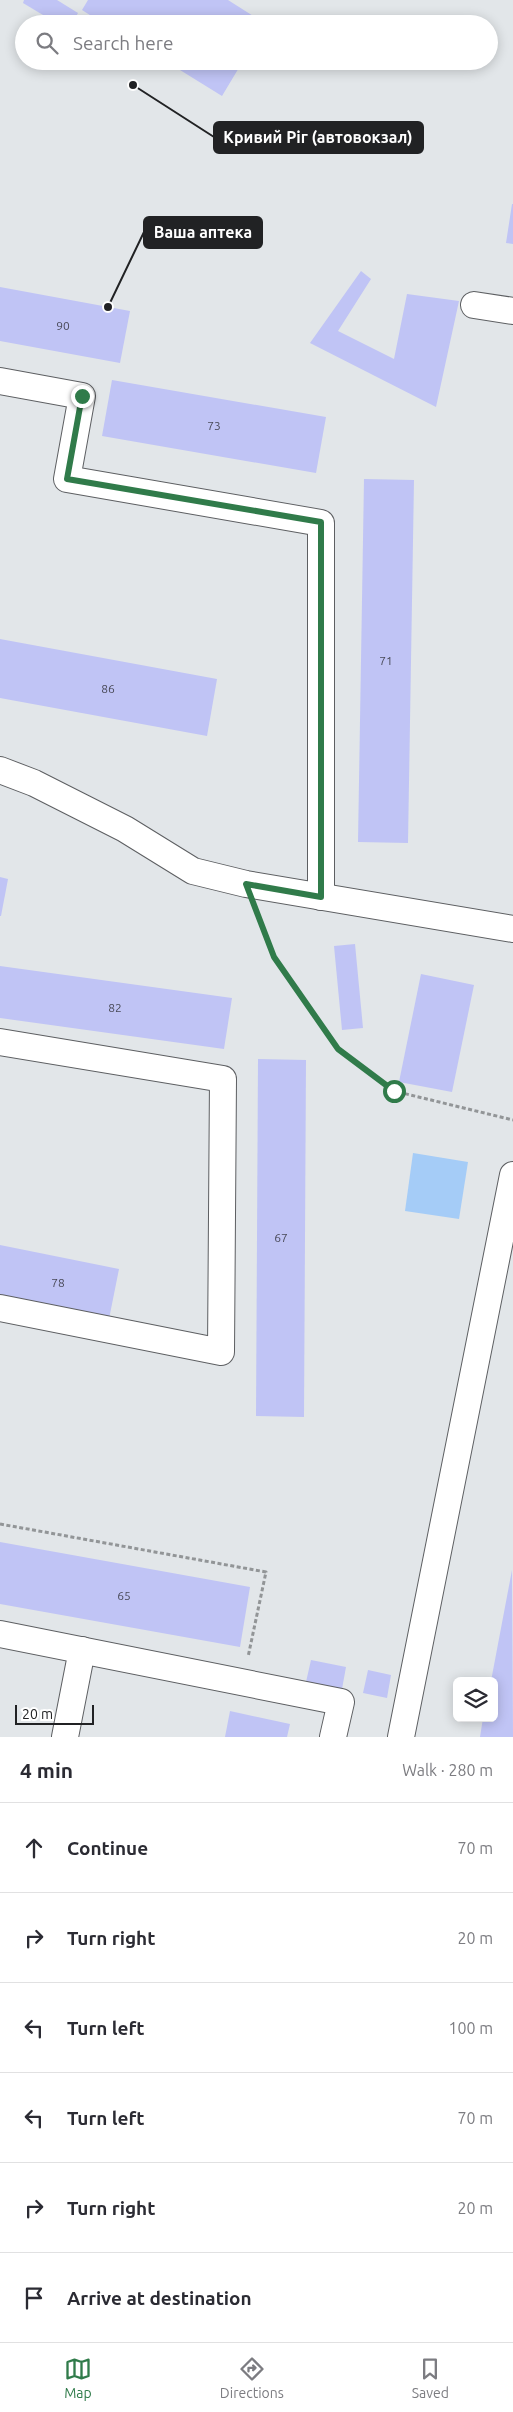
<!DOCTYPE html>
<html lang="en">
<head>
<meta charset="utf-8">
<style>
  body { margin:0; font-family:Ubuntu,sans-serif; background:#f7f7f7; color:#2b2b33 }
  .controls { position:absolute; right:15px; bottom:15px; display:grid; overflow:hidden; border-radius:8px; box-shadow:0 2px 12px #0003 }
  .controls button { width:45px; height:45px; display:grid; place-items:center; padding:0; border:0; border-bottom:1px solid #e1e1e2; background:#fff; color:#2b2b33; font:25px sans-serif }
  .scale { position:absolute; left:15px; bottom:12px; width:79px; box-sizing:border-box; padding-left:5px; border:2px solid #212224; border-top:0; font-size:14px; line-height:18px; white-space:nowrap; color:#212224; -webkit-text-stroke:4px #fff; paint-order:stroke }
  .stop { position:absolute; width:15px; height:15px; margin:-11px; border:4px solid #307b4a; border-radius:50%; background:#fff }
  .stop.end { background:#307b4a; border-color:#fff; box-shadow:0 1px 5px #0008 }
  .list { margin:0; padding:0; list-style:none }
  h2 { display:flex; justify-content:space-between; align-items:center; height:65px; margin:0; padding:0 20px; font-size:21px }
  h2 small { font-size:16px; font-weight:400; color:#7c7c81 }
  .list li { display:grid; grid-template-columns:32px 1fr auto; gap:15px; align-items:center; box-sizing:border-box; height:90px; padding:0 20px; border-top:1px solid #e1e1e2 }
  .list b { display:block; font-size:19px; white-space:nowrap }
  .list em { font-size:16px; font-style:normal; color:#7c7c81 }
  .icon { flex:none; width:28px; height:28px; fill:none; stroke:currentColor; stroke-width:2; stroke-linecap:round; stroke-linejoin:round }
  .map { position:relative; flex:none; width:513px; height:1737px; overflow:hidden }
  .search { position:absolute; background:#fff; box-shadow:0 2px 12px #0003; left:15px; right:15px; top:15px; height:55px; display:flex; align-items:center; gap:12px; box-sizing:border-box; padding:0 18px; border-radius:28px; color:#7c7c81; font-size:19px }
  .sheet { height:605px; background:#fff }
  nav { display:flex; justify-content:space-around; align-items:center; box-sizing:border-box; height:70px; border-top:1px solid #e1e1e2; background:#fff; font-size:14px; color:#7c7c81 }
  nav a { display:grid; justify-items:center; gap:2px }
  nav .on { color:#307b4a }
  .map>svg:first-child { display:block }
  .green { fill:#a5ccf7 }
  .building { fill:#c0c4f5 }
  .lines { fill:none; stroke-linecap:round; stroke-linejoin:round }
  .minor-casing { stroke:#5d5f62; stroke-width:28 }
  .path { stroke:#929597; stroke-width:3; stroke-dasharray:4 2.5; stroke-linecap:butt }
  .minor { stroke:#fff; stroke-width:26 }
  .route { stroke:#307b4a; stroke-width:6 }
  .labels { text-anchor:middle; stroke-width:4; stroke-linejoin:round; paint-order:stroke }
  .number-label { font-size:12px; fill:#494a58 }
  .leader { fill:none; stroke:#212224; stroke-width:2 }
  .callout-dot { fill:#212224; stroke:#fff; stroke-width:2 }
  .callout { fill:#212224; stroke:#212224; stroke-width:2 }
  .callout-label { font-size:16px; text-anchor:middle; font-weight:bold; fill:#fff }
</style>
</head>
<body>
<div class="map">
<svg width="513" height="1737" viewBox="0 0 513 1737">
  <rect width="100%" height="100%" fill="#e2e6e9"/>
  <polygon class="green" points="413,1153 468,1162 459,1219 405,1211"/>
  <g class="building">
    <polygon points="24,0 57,0 78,13 72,24 58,24 23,3"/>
    <polygon points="88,0 228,0 266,24 135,24 126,18 123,24 104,24 82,10"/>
    <polygon points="185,61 243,61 222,96 180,70"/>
    <polygon points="512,204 513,204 513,244 506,243"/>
    <polygon points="361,271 371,279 338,331 394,359 407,294 459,301 436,407 310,343"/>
    <polygon points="0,287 130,311 120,363 0,341"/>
    <polygon points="112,380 326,417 316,473 102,436"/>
    <polygon points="364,479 414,480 408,843 358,842"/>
    <polygon points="0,639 217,679 207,736 0,698"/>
    <polygon points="0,877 8,879 1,916 0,916"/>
    <polygon points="355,944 363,1028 342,1030 334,946"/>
    <polygon points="0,966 232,998 224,1049 0,1018"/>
    <polygon points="421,974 474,985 452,1092 399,1082"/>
    <polygon points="258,1059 306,1060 304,1417 256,1416"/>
    <polygon points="0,1245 119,1269 109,1319 0,1298"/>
    <polygon points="0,1542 250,1587 240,1647 0,1604"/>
    <polygon points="512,1570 513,1737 480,1737 483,1718 494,1718 494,1681 491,1681"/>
    <polygon points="311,1660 346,1667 342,1689 306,1682"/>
    <polygon points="368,1670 391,1675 387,1698 363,1693"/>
    <polygon points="230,1711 290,1724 287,1737 225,1737"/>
  </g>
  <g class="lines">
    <g class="minor-casing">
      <g id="minor">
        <polyline points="474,305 513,311"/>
        <polyline points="0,381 82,396 67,479 321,523 321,897"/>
        <polyline points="0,770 34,783 125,829 193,871 246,884 513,929"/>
        <polyline points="0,1042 223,1079 221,1352 0,1308"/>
        <polyline points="0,1634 341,1702 333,1737"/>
        <polyline points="65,1737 82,1650"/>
        <polyline points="401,1737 513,1175"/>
      </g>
    </g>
    <g class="path">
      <polyline points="257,913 274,957 338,1049 394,1091 513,1120"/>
      <polyline points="0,1524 266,1572 248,1657"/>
    </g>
    <use href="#minor" class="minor"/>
  </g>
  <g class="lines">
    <polyline class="route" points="82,396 67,479 321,522 321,897 246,884 274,957 338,1049 394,1091"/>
  </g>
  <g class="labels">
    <g class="number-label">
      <text x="63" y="330">90</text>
      <text x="214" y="430">73</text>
      <text x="386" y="665">71</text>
      <text x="108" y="693">86</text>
      <text x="115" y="1012">82</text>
      <text x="281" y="1242">67</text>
      <text x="58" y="1287">78</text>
      <text x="124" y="1600">65</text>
    </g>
  </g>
  <path class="leader" d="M133 85L214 137M108 307L144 232"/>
  <g class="callout-dot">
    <circle cx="133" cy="85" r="5"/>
    <circle cx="108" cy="307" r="5"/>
  </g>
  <g class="callout">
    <rect x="214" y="122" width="209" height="31" rx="5"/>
    <rect x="144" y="217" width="118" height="31" rx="5"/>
  </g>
  <g class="callout-label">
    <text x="318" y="143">Кривий Ріг (автовокзал)</text>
    <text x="203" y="238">Ваша аптека</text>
  </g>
</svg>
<div class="controls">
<button><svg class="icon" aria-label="layers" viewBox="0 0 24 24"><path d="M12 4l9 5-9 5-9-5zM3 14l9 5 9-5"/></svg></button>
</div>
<div class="scale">20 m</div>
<div class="stop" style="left:394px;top:1091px"></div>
<div class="stop end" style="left:82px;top:396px"></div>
<div class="search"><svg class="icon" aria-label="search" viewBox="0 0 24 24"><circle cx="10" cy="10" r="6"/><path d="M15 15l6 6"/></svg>Search here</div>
</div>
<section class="sheet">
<h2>4 min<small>Walk · 280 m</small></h2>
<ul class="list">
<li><svg class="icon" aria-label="ahead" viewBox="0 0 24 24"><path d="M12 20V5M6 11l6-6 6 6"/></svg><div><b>Continue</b></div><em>70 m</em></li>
<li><svg class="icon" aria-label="right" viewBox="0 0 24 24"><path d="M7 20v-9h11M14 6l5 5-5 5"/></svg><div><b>Turn right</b></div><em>20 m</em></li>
<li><svg class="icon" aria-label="left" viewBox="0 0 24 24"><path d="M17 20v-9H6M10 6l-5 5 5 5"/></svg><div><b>Turn left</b></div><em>100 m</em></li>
<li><svg class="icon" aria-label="left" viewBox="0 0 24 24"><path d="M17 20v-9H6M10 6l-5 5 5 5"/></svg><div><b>Turn left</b></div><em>70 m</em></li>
<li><svg class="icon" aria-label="right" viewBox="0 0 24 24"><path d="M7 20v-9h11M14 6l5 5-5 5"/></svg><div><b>Turn right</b></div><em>20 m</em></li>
<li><svg class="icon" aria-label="arrive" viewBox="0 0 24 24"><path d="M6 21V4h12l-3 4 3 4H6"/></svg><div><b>Arrive at destination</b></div></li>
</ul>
</section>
<nav>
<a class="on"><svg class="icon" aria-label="map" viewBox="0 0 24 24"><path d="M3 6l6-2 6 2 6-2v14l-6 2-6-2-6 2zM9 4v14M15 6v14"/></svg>Map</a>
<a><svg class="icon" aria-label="directions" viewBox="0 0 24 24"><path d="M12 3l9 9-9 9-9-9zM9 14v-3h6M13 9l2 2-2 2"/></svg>Directions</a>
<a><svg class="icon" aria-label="saved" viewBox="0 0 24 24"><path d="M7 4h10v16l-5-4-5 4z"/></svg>Saved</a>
</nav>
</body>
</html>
